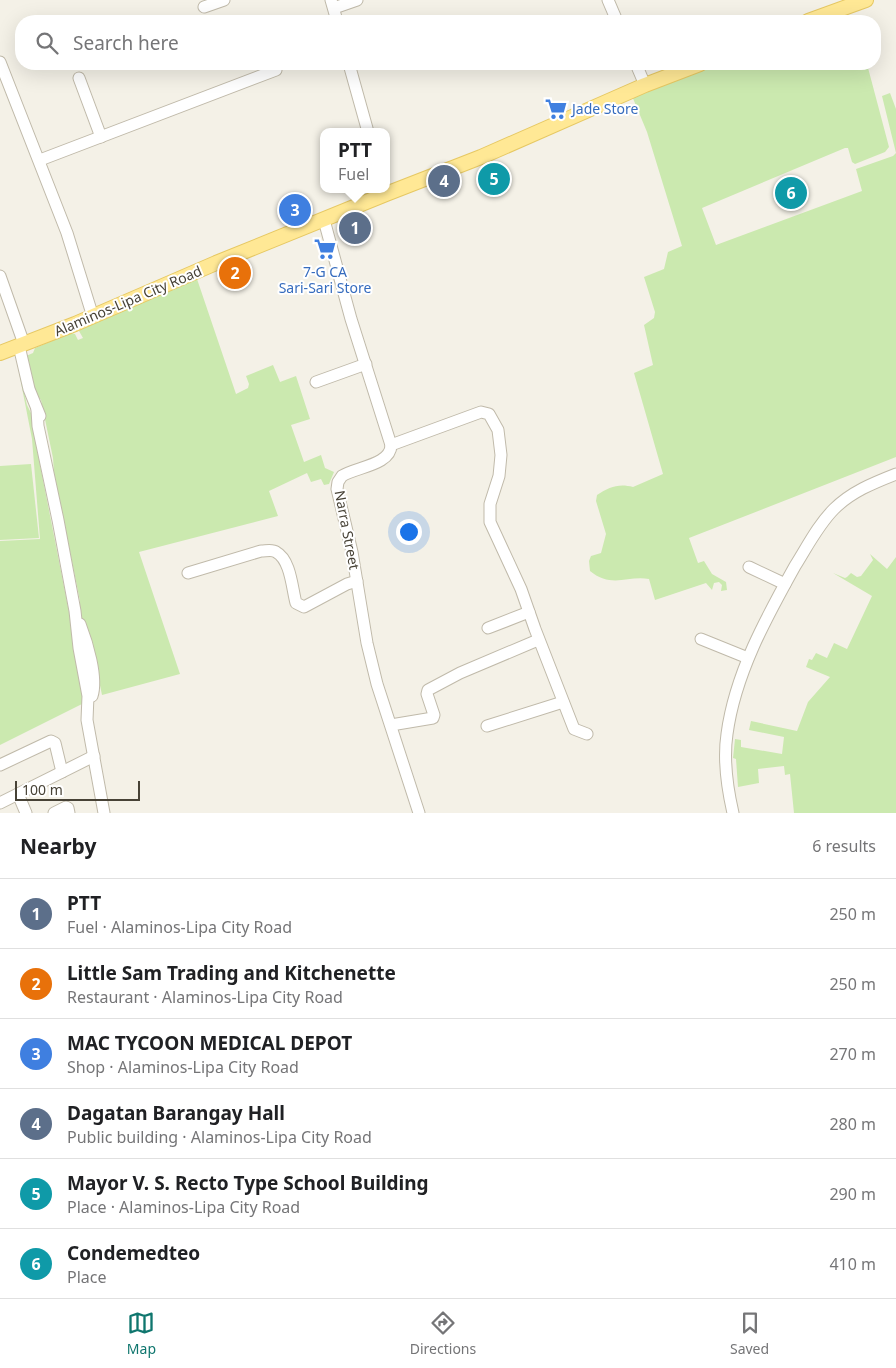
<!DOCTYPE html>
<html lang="en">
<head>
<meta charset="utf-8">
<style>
  body { margin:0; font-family:"Noto Sans",sans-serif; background:#f2f2f2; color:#202124 }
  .scale { position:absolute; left:15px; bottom:12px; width:125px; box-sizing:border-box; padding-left:5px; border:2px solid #474236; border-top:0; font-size:14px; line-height:18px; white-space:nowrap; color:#474236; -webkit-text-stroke:4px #fff; paint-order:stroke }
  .you { position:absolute; left:408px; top:531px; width:18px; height:18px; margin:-12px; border:4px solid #fff; border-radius:50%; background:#1a73e8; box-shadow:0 0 0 8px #1a73e833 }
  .badge { display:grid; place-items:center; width:32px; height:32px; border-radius:50%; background:#0f766e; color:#fff; font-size:16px; font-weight:700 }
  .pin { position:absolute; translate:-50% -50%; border:2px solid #fff; box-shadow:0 1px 5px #0006 }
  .popup { position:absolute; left:320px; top:128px; width:70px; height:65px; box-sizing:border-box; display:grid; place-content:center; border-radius:10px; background:#fff; filter:drop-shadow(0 1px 4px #0005); font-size:16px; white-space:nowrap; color:#757577 }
  .popup b { font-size:19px; color:#202124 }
  .popup::after { content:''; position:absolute; left:50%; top:100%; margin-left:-10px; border:10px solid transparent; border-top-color:#fff }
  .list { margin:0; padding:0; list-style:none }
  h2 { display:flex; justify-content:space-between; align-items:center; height:65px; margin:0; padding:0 20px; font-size:21px }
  h2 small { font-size:16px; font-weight:400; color:#757577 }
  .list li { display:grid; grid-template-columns:32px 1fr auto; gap:15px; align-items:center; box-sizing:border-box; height:70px; padding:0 20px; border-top:1px solid #e0e0e0 }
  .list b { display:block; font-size:19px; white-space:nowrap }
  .list p { margin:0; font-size:16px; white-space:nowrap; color:#757577 }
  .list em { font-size:16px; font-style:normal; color:#757577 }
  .icon { flex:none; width:28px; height:28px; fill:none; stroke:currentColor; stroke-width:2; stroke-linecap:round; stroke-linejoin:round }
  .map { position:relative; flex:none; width:896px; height:813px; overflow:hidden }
  .search { position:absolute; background:#fff; box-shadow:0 5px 20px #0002; left:15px; right:15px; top:15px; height:55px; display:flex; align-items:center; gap:12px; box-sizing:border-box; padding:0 18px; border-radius:20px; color:#757577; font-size:19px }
  .sheet { height:485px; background:#fff }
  nav { display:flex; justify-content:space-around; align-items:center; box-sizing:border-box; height:70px; border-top:1px solid #e0e0e0; background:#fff; font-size:14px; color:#757577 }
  nav a { display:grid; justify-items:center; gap:2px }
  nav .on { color:#0f766e }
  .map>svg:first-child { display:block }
  .green { fill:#cbe9af }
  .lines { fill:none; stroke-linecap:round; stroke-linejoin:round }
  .minor-casing { stroke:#c0baaa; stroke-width:13 }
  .major-casing { stroke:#e6c863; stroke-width:16 }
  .minor { stroke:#fff; stroke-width:11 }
  .major { stroke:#ffe895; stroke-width:14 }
  .labels { text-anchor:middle; stroke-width:4; stroke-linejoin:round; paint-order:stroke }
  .shop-label { font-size:14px; fill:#366cbe; stroke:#fff; text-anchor:start }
  .street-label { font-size:14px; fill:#474236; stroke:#fff }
</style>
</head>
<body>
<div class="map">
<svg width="896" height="813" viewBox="0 0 896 813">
  <rect width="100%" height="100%" fill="#f4f1e7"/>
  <g class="green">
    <path d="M712 64H867L889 147 885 152 855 164 852 162 848 148H845L702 208 716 245 862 191 856 169 893 156 896 153 882 96 890 93 896 109V457L689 538 698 563 704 561 712 574 726 582 727 590 721 591 722 585 719 582 714 583 712 590 706 583 655 600 649 579C628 575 612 589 590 571L589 561 591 556 601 553 606 534 596 501 597 495C609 487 619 483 633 487L663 474 634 373 653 365 644 325 654 318 655 312 644 277 664 269 668 252 682 246 647 132 632 96 672 78Z"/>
    <polygon points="197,279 236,394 248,388 249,384 246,376 273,365 280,382 296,376 310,419 291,425 304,462 321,455 325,468 334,472 329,484 324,485 321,479 311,482 307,473 269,491 278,516 139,552 180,674 102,695 94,656 80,615 80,601 54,473 53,458 41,400 34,392 26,356 33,353 35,348 71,333 75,334 78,340 83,338 79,331 81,329"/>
    <polygon points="16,357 27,405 32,415 32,424 70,617 83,691 82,704 0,745 0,541 40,539 32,439"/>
    <polygon points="31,464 39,538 0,540 0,466"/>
    <polygon points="870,554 887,569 896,557 896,813 794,813 790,774 785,775 784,766 758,769 759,783 738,787 736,759 733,758 735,739 741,740 741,747 782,754 784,737 749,730 751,721 797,731 808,702 830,677 806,667 809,659 812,660 816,653 827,658 834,643 847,649 872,596 833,573 845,578 847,577 851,573 857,577 861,576 873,560"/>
  </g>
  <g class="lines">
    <g class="minor-casing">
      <g id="minor">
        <polyline points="331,0 337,21"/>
        <polyline points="608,0 617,21"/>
        <polyline points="204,7 224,0"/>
        <polyline points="334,8 357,0"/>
        <polyline points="0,62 67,233 93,317"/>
        <polyline points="349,64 368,132"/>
        <polyline points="636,64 645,85"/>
        <polyline points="79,78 101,137"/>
        <polyline points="40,160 276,70"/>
        <path d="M324 220 351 319 391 445C391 465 356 467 342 476L338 482 337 489 352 552 367 643 377 684 419 813"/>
        <polyline points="0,276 24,344"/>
        <polyline points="19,346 29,389 40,416"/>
        <polyline points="316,382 366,364"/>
        <polyline points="37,410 38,426 58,520 75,611 79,648 88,696 87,720 104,813"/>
        <polyline points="391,445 481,412 489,414 498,430 501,455 499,476 490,504 490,522 521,589 535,629 574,729 587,734"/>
        <polyline points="749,567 785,584"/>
        <path d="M188 573 261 551C266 551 272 549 276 552 291 560 292 589 296 603L304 607 347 584 357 581"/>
        <path d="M80 624C87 642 98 678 92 696"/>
        <polyline points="488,628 529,612"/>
        <polyline points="701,639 748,658"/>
        <polyline points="391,725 433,718 434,715 427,694 428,690 460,673 538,640"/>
        <polyline points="487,726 563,702"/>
        <polyline points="0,765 51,741 55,743 62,772"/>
        <polyline points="18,794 26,813"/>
        <polyline points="0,803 94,756"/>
        <polyline points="54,813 66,807 68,808 69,813"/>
        <path d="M733 813C727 787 723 761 727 734 735 674 766 618 795 566 807 547 818 525 834 509 851 492 873 483 896 474"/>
      </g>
    </g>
    <g class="major-casing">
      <g id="major">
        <polyline points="808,21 866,0"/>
        <polyline points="0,353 75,324 216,263 386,194 481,157 645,85 700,64"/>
      </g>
    </g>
    <use href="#minor" class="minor"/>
    <use href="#major" class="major"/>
  </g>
  <defs>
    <g id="supermarket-bare" transform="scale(1.725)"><path d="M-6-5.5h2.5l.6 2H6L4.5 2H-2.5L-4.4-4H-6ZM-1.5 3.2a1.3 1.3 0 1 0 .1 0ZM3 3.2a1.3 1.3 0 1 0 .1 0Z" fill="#3f7fe0" stroke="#fff" stroke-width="2.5" paint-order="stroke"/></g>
  </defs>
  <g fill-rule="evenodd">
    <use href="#supermarket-bare" x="556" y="109"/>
    <use href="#supermarket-bare" x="325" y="249"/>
  </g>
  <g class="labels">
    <g class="shop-label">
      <text x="572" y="114">Jade Store</text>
      <text x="325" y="277" text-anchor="middle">7-G CA<tspan x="325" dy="16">Sari-Sari Store</tspan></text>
    </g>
    <g class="street-label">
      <text transform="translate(128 301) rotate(-23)" y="5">Alaminos-Lipa City Road</text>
      <text transform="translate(347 530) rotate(79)" y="5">Narra Street</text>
    </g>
  </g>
</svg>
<div class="scale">100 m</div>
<div class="you"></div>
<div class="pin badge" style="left:355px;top:228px;background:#5c6f8a">1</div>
<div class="popup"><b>PTT</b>Fuel</div>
<div class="pin badge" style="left:235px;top:273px;background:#e8710a">2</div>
<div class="pin badge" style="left:295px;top:210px;background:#3f7fe0">3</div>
<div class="pin badge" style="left:444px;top:181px;background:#5c6f8a">4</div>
<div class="pin badge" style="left:494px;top:179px;background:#0f9aa8">5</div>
<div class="pin badge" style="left:791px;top:193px;background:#0f9aa8">6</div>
<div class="search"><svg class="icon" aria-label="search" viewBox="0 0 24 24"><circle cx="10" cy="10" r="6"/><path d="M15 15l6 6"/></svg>Search here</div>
</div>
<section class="sheet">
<h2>Nearby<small>6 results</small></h2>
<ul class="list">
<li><span class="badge" style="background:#5c6f8a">1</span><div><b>PTT</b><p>Fuel · Alaminos-Lipa City Road</p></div><em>250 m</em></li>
<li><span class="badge" style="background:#e8710a">2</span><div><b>Little Sam Trading and Kitchenette</b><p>Restaurant · Alaminos-Lipa City Road</p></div><em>250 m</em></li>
<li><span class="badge" style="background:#3f7fe0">3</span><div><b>MAC TYCOON MEDICAL DEPOT</b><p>Shop · Alaminos-Lipa City Road</p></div><em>270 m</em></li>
<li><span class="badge" style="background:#5c6f8a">4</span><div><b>Dagatan Barangay Hall</b><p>Public building · Alaminos-Lipa City Road</p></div><em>280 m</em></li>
<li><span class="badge" style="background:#0f9aa8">5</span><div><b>Mayor V. S. Recto Type School Building</b><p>Place · Alaminos-Lipa City Road</p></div><em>290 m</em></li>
<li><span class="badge" style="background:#0f9aa8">6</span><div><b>Condemedteo</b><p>Place</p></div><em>410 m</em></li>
</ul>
</section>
<nav>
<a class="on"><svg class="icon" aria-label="map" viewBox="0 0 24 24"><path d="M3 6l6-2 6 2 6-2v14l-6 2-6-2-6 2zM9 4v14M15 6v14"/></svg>Map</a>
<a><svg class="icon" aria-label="directions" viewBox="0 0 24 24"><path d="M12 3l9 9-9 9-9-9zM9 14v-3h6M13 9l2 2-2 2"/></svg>Directions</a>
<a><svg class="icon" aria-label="saved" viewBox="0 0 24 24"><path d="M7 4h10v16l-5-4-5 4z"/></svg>Saved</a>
</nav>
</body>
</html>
